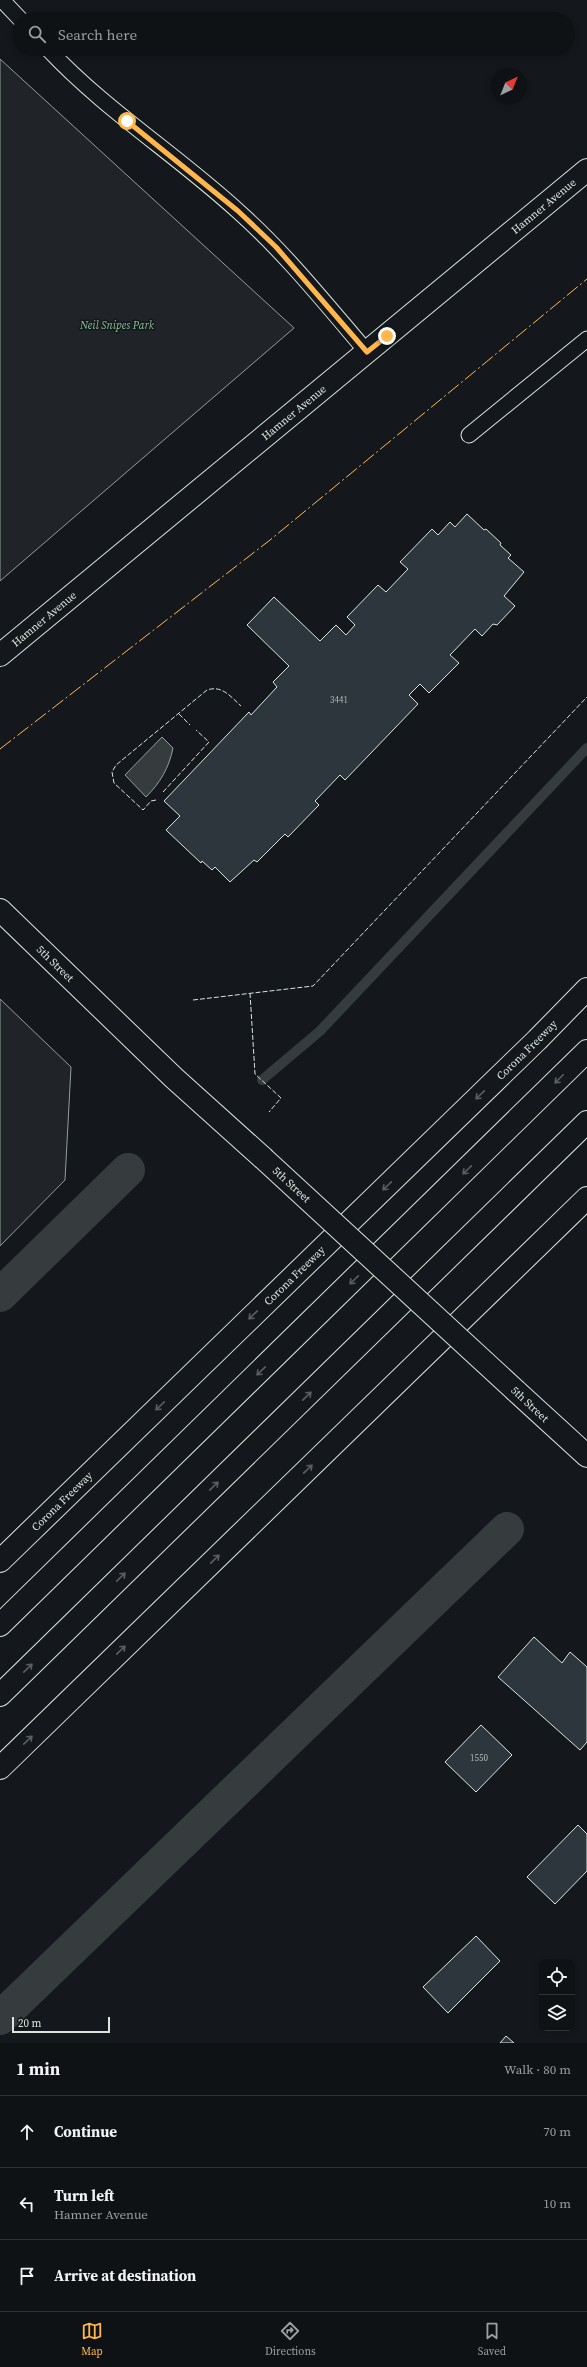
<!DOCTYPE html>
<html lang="en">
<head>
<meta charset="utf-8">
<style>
  body { margin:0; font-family:"Source Serif 4",serif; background:#1d2022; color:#f1f3f6 }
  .controls { position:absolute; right:12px; bottom:12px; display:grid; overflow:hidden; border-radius:8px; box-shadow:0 2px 6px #0003 }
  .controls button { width:36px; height:36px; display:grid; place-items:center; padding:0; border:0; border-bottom:1px solid #2f3234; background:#0f1215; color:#f1f3f6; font:20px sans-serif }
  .compass { position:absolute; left:491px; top:68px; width:36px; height:36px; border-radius:50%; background:#0f1215; box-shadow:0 2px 6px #0003; rotate:43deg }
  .scale { position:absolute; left:12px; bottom:10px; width:98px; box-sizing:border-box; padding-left:4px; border:2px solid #d8e6dc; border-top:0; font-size:11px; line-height:14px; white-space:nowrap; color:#d8e6dc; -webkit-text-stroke:3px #14181c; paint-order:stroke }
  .stop { position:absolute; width:12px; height:12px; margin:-9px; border:3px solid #ffb74d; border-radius:50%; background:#fff }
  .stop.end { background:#ffb74d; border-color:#fff; box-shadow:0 1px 4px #0008 }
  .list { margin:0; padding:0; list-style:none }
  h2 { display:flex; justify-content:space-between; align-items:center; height:52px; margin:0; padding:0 16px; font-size:17px }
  h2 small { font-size:13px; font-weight:400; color:#9b9ea0 }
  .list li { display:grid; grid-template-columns:26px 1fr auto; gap:12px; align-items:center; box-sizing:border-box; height:72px; padding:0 16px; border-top:1px solid #2f3234 }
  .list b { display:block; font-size:15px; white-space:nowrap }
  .list p { margin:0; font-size:13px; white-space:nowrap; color:#9b9ea0 }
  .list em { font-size:13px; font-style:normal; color:#9b9ea0 }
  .icon { flex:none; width:22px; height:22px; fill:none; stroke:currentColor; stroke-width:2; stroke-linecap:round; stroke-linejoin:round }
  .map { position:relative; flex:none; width:587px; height:2043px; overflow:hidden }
  .search { position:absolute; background:#0f1215; box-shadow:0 2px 6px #0003; left:12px; right:12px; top:12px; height:44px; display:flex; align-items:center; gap:10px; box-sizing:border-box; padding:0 14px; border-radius:22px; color:#9b9ea0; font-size:15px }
  .sheet { height:268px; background:#0f1215 }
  nav { display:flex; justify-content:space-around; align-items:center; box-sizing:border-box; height:56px; border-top:1px solid #2f3234; background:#0f1215; font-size:11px; color:#9b9ea0 }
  nav a { display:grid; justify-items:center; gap:2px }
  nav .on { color:#ffb74d }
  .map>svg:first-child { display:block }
  .green { fill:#202428; stroke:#939e99 }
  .water { fill:#363b3e; stroke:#939e99 }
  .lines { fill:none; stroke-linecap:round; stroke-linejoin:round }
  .stream { stroke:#363b3e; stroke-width:10 }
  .canal { stroke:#363b3e; stroke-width:34 }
  .building { fill:#2c363c; stroke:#d8e6dc }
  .lane-casing { stroke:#d8e6dc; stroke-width:17 }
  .street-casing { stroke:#d8e6dc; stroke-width:24 }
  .secondary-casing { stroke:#d8e6dc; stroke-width:24 }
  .primary-casing { stroke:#d8e6dc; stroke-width:24 }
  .highway-casing { stroke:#d8e6dc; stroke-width:24 }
  .lane { stroke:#14181c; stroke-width:15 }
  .street { stroke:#14181c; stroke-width:22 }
  .secondary { stroke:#14181c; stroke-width:22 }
  .primary { stroke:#14181c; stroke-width:22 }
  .highway { stroke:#14181c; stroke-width:22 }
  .street-bridge-casing { stroke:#d8e6dc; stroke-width:24; stroke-linecap:butt }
  .street-bridge { stroke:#14181c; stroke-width:22 }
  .fence { stroke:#d8e6dc; stroke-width:1; stroke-dasharray:5 2; stroke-linecap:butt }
  .power { stroke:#ffb74d; stroke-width:1; stroke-dasharray:14 3 2 3; stroke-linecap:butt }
  .oneway { stroke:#59605f }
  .route { stroke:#ffb74d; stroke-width:5 }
  .labels { text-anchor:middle; stroke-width:3; stroke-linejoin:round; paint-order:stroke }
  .number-label { font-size:9px; fill:#adbab4 }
  .street-label { font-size:11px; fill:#d8e6dc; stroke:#14181c }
  .park-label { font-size:11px; font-style:italic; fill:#8ac095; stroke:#14181c }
</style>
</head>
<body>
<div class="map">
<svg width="587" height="2043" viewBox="0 0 587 2043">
  <rect width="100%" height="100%" fill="#14181c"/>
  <g class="green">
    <polygon points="0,59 294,328 0,581"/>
    <polygon points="0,999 71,1067 65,1180 0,1246"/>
  </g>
  <path class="water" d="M162 737 173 748C169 768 160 783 146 797L125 775Z"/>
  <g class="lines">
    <polyline class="stream" points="262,1080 320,1031 587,748"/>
    <g class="canal">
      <polyline points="0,1295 128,1170"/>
      <polyline points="0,2018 507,1529"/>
    </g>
  </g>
  <g class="building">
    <polygon points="467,514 484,530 486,529 501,543 500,545 511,555 508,558 524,572 504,596 515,606 497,625 493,624 482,636 475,629 450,655 459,663 429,693 420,684 409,695 418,704 345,780 340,775 315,801 319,805 288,837 285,834 257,862 254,860 230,882 215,867 212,870 202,861 201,863 166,830 180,816 164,801 249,712 251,715 277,687 273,682 289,666 247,625 274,597 320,641 336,625 346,635 355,625 347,617 378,585 386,592 408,569 400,562 432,529 438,535 450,522 455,527"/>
    <polygon points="534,1637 562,1663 570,1652 587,1667 587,1742 580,1750 498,1677"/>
    <polygon points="481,1725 512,1755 476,1792 445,1762"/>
    <polygon points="578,1825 587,1834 587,1871 555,1904 527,1877"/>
    <polygon points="476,1936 500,1961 448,2013 423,1987"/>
    <polygon points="506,2036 514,2043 500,2043"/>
  </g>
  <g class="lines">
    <g class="lane-casing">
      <g id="lane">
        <polyline points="2,0 20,19"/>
        <path d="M48 49C105 110 177 155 239 212 286 254 326 304 367 352"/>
        <polyline points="469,435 587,339"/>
      </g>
    </g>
    <g class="street-casing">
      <polyline id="street" points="516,1391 587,1456"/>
    </g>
    <g class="secondary-casing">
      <g id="secondary">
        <path id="s1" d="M0 910 174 1078 263 1158"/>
      </g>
    </g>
    <g class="primary-casing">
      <g id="primary">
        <path id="s2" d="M0 655 587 170"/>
      </g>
    </g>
    <g class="highway-casing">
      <g id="highway">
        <path id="s3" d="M0 1561 537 1040 587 989"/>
        <polyline points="0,1625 587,1051"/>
        <polyline points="0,1695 587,1122"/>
        <polyline points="0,1768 587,1198"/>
      </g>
    </g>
    <use href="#lane" class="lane"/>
    <use href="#street" class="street"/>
    <use href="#secondary" class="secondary"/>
    <use href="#primary" class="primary"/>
    <use href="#highway" class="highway"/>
    <g class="street-bridge-casing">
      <g id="street-bridge">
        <path id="s4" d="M263 1158 516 1391"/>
      </g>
    </g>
    <use href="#street-bridge" class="street-bridge"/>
    <g class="fence">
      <polyline points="179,714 190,725"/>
      <polyline points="163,792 209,742 196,730"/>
      <path d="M156 800 151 801 143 810 114 783 112 772 116 765 207 690C222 685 230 696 241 706"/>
      <polyline points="250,993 255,1074 281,1098 269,1112"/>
      <polyline points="193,1000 313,986 587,697"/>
    </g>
    <polyline class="power" points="0,749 270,540 587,279"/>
  </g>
  <defs><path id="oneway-shaft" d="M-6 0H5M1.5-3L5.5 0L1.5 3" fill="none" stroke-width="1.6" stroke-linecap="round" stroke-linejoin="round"/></defs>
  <g class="oneway">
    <use href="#oneway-shaft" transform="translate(559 1079) rotate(135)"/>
    <use href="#oneway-shaft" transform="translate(480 1095) rotate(136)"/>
    <use href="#oneway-shaft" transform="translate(467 1170) rotate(136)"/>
    <use href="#oneway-shaft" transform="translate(387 1186) rotate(136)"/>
    <use href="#oneway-shaft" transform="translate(354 1280) rotate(136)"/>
    <use href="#oneway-shaft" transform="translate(253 1315) rotate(136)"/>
    <use href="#oneway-shaft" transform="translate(261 1371) rotate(136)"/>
    <use href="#oneway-shaft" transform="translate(307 1396) rotate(-44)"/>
    <use href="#oneway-shaft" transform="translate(160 1406) rotate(136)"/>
    <use href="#oneway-shaft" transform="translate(308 1469) rotate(-44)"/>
    <use href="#oneway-shaft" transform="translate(214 1486) rotate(-44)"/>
    <use href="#oneway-shaft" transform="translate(215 1559) rotate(-44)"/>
    <use href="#oneway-shaft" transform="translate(121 1577) rotate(-44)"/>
    <use href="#oneway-shaft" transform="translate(121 1650) rotate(-44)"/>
    <use href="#oneway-shaft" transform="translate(28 1668) rotate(-44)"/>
    <use href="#oneway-shaft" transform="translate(28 1740) rotate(-44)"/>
  </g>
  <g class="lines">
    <polyline class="route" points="127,121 238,211 276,247 367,352 387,336"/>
  </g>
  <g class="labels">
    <g class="number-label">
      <text x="339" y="703">3441</text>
      <text x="479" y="1761">1550</text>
    </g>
    <g class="street-label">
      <text dy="4" stroke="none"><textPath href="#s2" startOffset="705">Hamner Avenue</textPath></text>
      <text dy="4" stroke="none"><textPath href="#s2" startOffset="381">Hamner Avenue</textPath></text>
      <text dy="4" stroke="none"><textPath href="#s2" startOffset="57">Hamner Avenue</textPath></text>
      <text dy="4" stroke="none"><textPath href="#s1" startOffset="77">5th Street</textPath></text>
      <text dy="4" stroke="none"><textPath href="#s3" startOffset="734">Corona Freeway</textPath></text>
      <text dy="4" stroke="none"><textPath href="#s4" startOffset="39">5th Street</textPath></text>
      <text dy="4" stroke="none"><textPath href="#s3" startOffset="410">Corona Freeway</textPath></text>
      <text transform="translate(530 1404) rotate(43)" y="4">5th Street</text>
      <text dy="4" stroke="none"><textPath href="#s3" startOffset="86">Corona Freeway</textPath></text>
    </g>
    <g class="park-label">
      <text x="117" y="329">Neil Snipes Park</text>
    </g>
  </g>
</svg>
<div class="controls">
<button><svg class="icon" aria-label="locate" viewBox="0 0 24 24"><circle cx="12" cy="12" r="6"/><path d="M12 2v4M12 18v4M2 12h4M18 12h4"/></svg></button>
<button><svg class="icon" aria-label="layers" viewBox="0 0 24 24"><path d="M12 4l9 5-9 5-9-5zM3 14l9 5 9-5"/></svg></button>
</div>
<svg class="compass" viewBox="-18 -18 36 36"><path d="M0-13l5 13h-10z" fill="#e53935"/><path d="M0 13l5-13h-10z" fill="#9b9ea0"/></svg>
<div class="scale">20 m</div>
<div class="stop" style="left:127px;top:121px"></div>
<div class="stop end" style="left:387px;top:336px"></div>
<div class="search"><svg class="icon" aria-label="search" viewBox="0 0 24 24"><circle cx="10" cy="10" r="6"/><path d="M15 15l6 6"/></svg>Search here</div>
</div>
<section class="sheet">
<h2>1 min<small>Walk · 80 m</small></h2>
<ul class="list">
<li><svg class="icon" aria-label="ahead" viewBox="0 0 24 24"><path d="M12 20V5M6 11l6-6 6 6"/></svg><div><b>Continue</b></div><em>70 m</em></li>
<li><svg class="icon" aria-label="left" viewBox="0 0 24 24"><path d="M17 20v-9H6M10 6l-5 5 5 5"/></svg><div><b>Turn left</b><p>Hamner Avenue</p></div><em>10 m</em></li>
<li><svg class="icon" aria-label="arrive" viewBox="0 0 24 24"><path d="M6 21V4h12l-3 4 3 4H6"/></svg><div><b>Arrive at destination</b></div></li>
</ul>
</section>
<nav>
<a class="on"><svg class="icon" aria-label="map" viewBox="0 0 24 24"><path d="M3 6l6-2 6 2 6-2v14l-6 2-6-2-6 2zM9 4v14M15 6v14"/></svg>Map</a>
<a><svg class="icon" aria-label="directions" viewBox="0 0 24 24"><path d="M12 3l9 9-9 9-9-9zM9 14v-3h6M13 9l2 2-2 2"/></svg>Directions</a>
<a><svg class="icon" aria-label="saved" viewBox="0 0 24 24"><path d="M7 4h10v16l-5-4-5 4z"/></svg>Saved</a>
</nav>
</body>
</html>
